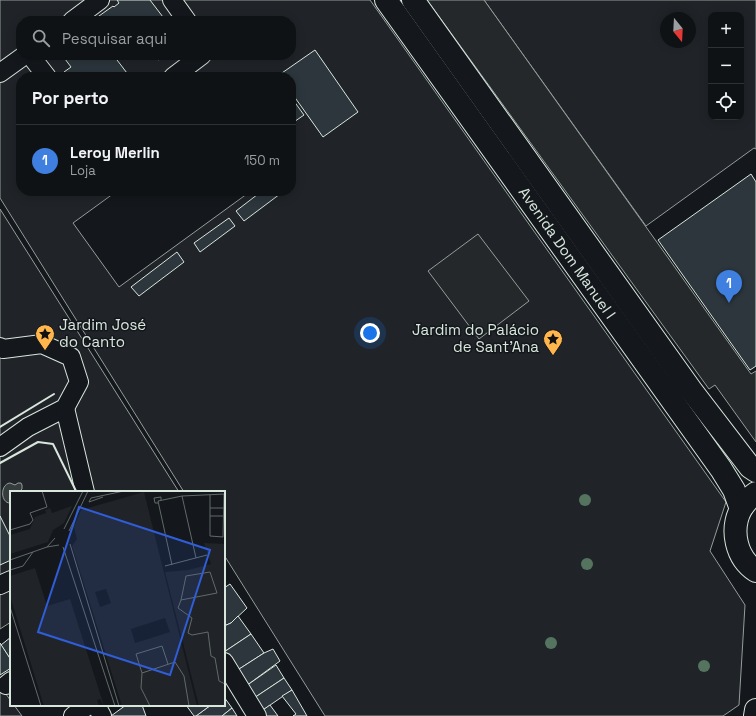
<!DOCTYPE html>
<html lang="pt">
<head>
<meta charset="utf-8">
<style>
  body { margin:0; font-family:"Space Grotesk",sans-serif; background:#181b1e; color:#f1f3f6 }
  .controls { position:absolute; right:12px; top:12px; display:grid; overflow:hidden; border-radius:8px; box-shadow:0 2px 10px #0003 }
  .controls button { width:36px; height:36px; display:grid; place-items:center; padding:0; border:0; border-bottom:1px solid #2f3234; background:#0f1215; color:#f1f3f6; font:20px sans-serif }
  .compass { position:absolute; left:660px; top:12px; width:36px; height:36px; border-radius:50%; background:#0f1215; box-shadow:0 2px 10px #0003; rotate:162deg }
  .you { position:absolute; left:370px; top:333px; width:14px; height:14px; margin:-10px; border:3px solid #fff; border-radius:50%; background:#1a73e8; box-shadow:0 0 0 6px #1a73e833 }
  .badge { display:grid; place-items:center; width:26px; height:26px; border-radius:50%; background:#0f766e; color:#fff; font-size:13px; font-weight:700 }
  .pin { position:absolute; translate:-50% -33px; filter:drop-shadow(0 1px 2px #0008) }
  .pin::after { content:''; position:absolute; top:21px; width:14px; height:12px; background:inherit; clip-path:polygon(0 0,100% 0,50% 100%) }
  .list { margin:0; padding:0; list-style:none }
  h2 { display:flex; justify-content:space-between; align-items:center; height:52px; margin:0; padding:0 16px; font-size:17px }
  h2 small { font-size:13px; font-weight:400; color:#9b9ea0 }
  .list li { display:grid; grid-template-columns:26px 1fr auto; gap:12px; align-items:center; box-sizing:border-box; height:72px; padding:0 16px; border-top:1px solid #2f3234 }
  .list b { display:block; font-size:15px; white-space:nowrap }
  .list p { margin:0; font-size:13px; white-space:nowrap; color:#9b9ea0 }
  .list em { font-size:13px; font-style:normal; color:#9b9ea0 }
  .icon { flex:none; width:22px; height:22px; fill:none; stroke:currentColor; stroke-width:2; stroke-linecap:round; stroke-linejoin:round }
  .map { position:relative; flex:none; width:756px; height:716px; overflow:hidden }
  .search { position:absolute; background:#0f1215; box-shadow:0 2px 10px #0003; left:16px; top:16px; width:280px; height:44px; display:flex; align-items:center; gap:10px; box-sizing:border-box; padding:0 14px; border-radius:16px; color:#9b9ea0; font-size:15px }
  .panel { position:absolute; background:#0f1215; box-shadow:0 2px 10px #0003; left:16px; top:72px; width:280px; height:124px; border-radius:16px }
  .map>svg:first-child { display:block }
  .green { fill:#202428; stroke:#939e99; fill-rule:evenodd }
  .parking { fill:#24282b; stroke:#939e99 }
  .water { fill:#363b3e; stroke:#939e99 }
  .building { fill:#2c363c; stroke:#d8e6dc }
  .lines { fill:none; stroke-linecap:round; stroke-linejoin:round }
  .minor-casing { stroke:#d8e6dc; stroke-width:20 }
  .major-casing { stroke:#d8e6dc; stroke-width:24 }
  .minor { stroke:#14181c; stroke-width:18 }
  .major { stroke:#14181c; stroke-width:22 }
  .wall { stroke:#d8e6dc; stroke-width:2 }
  .tree { fill:#55745f }
  .labels { text-anchor:middle; stroke-width:3; stroke-linejoin:round; paint-order:stroke }
  .street-label { font-size:15px; fill:#d8e6dc; stroke:#14181c }
  .poi-label { font-size:15px; fill:#d8e6dc; stroke:#14181c; text-anchor:start }
  .inset-road { fill:none; stroke:#626a69; stroke-width:1 }
  .view { fill:#305dd8; fill-opacity:0.15; stroke:#305dd8; stroke-width:2 }
  .inset-edge { fill:none; stroke:#d8e6dc; stroke-width:2 }
</style>
</head>
<body>
<div class="map">
<svg width="756" height="716" viewBox="0 0 756 716">
  <rect width="100%" height="100%" fill="#14181c"/>
  <g class="green">
    <path d="M0 0H370L726 502 710 551 745 605 739 705 723 716H325L224 555V492H184L0 198ZM21 21H291V55H21ZM21 77H291V191H251L119 287 73 223 117 191H21Z"/>
    <path d="M484 0H756V149L754 148 646 226ZM711 15H741V117H711ZM666 18H690V42H666Z"/>
    <polygon points="0,209 179,492 11,492 11,622 0,629"/>
    <polygon points="0,686 11,701 11,705 14,705 22,716 0,716"/>
  </g>
  <g class="parking">
    <polygon points="427,0 484,0 751,374 756,371 756,442 715,385 709,389"/>
    <polygon points="478,234 529,301 479,339 428,271"/>
  </g>
  <path class="water" d="M10 483 15 485 18 483H21L22 485V489L19 492H11V503C0 504 0 484 10 483Z"/>
  <g class="building">
    <polygon points="117,0 150,0 166,21 92,21 113,6 114,7 119,3"/>
    <polygon points="315,50 358,112 323,137 291,92 291,77 281,77 279,75"/>
    <polygon points="62,55 115,55 114,56 130,77 63,77 64,72 71,67"/>
    <polygon points="154,55 166,55 158,60"/>
    <polygon points="291,97 304,115 291,124"/>
    <polygon points="751,174 756,182 756,366 750,370 658,240"/>
    <polygon points="262,191 284,191 244,221 236,211"/>
    <polygon points="229,218 235,226 200,252 194,243"/>
    <polygon points="177,252 184,262 139,296 131,287"/>
    <polygon points="0,516 11,538 11,560 0,565"/>
    <polygon points="230,584 247,608 231,623 224,626 224,588"/>
    <polygon points="238,616 251,634 224,652 224,626 231,623"/>
    <polygon points="251,634 264,653 236,671 224,652"/>
    <polygon points="11,637 11,660 1,645"/>
    <polygon points="0,643 11,660 11,668 0,675"/>
    <polygon points="273,649 280,661 246,686 236,671 264,653"/>
    <polygon points="276,665 284,678 254,698 246,686"/>
    <polygon points="284,678 292,690 260,712 254,698"/>
    <polygon points="292,690 307,716 293,716 296,714 282,696"/>
    <polygon points="224,697 232,708 222,716 196,716 211,705 224,705"/>
    <polygon points="126,705 142,705 146,716 111,716"/>
    <polygon points="186,705 211,705 196,716 194,716"/>
    <polygon points="270,705 278,716 263,716 260,712"/>
    <polygon points="232,708 237,716 222,716"/>
  </g>
  <g class="lines">
    <g class="minor-casing">
      <g id="minor">
        <polyline points="172,0 187,21"/>
        <polyline points="72,21 100,0"/>
        <polyline points="30,55 47,77"/>
        <polyline points="0,73 25,55"/>
        <polyline points="173,77 202,55"/>
        <polyline points="0,347 3,349 42,344 71,357 79,382 65,408 28,427 0,447"/>
        <polyline points="65,408 85,492"/>
        <polyline points="0,585 11,580"/>
        <polyline points="224,662 257,716"/>
        <polyline points="6,685 11,681"/>
        <polyline points="96,705 102,716"/>
        <polyline points="73,716 89,705"/>
      </g>
    </g>
    <g class="major-casing">
      <g id="major">
        <polyline points="386,0 721,469 734,490 741,509"/>
        <polyline points="413,0 691,390 750,467 756,471"/>
        <path d="M756 493C750 497 745 503 741 509 730 530 736 558 756 571"/>
        <polyline points="755,716 756,710"/>
      </g>
    </g>
    <use href="#minor" class="minor"/>
    <use href="#major" class="major"/>
    <g class="wall">
      <polyline points="0,427 54,394"/>
      <polyline points="0,463 38,442 53,444 76,491"/>
    </g>
  </g>
  <g class="tree">
    <circle cx="585" cy="500" r="6"/>
    <circle cx="587" cy="564" r="6"/>
    <circle cx="551" cy="643" r="6"/>
    <circle cx="704" cy="666" r="6"/>
  </g>
  <defs>
    <g id="sight-pin" transform="scale(1)"><path d="M0 17L-7.5 6A9.5 9.5 0 1 1 7.5 6Z" fill="#ffb74d" stroke="#14181c"/><path d="M0-6L1.8-2.2L6-1.7L2.9 1.2L3.7 5.4L0 3.3L-3.7 5.4L-2.9 1.2L-6-1.7L-1.8-2.2Z" fill="#111"/></g>
  </defs>
  <g fill-rule="evenodd">
    <use href="#sight-pin" x="45" y="334"/>
    <use href="#sight-pin" x="553" y="339"/>
  </g>
  <g class="labels">
    <g class="street-label">
      <text transform="translate(567 253) rotate(55)" y="5">Avenida Dom Manuel I</text>
    </g>
    <g class="poi-label">
      <text x="59" y="330">Jardim José<tspan x="59" dy="17">do Canto</tspan></text>
      <text x="539" y="335" text-anchor="end">Jardim do Palácio<tspan x="539" dy="17">de Sant'Ana</tspan></text>
    </g>
  </g>
  <g transform="translate(10 491)">
    <rect width="215" height="215" fill="#14181c"/>
    <path d="M134 1 187 215H112L62 55 67 48 64 36 71 19ZM96 98 101 112 90 116 85 101ZM155 127 160 141 125 152 121 138ZM62 15 54 32 43 39 38 51 0 63V44L20 38 25 26 36 22 35 19 40 17 42 22ZM194 52 215 53V215H189L155 81 178 79 201 73ZM25 77 37 115 60 108 94 215 90 208 87 209 89 215H34L0 105V85Z" fill="#202428" fill-rule="evenodd"/>
    <path class="inset-road" d="M200 4V45L213 46 214 3M172 5 186 67M93 6 79 11 81 7 114 0M148 12H145L144 7 151 6V9M200 17H214M200 25H214M54 38 73 0M0 39 20 33 23 29 20 22 37 16 32 0M59 40 78 0M60 53 109 215M37 56 45 47M53 56 105 215M0 69 37 56 49 54M162 74 148 10 172 5 215 3M155 75 197 64M0 79 13 75 23 61M171 109 176 85 200 81 207 102 171 109 168 117 182 127 178 142 182 144 198 141 201 165 205 167 209 190 215 193M0 116 31 215M132 182 165 171 174 185 179 215M140 215 131 197 132 182 126 163 152 155 158 173"/>
    <path class="view" d="M69 16 200 59 160 184 28 141Z"/>
    <rect width="215" height="215" class="inset-edge"/>
  </g>
</svg>
<div class="controls">
<button>+</button>
<button>−</button>
<button><svg class="icon" aria-label="locate" viewBox="0 0 24 24"><circle cx="12" cy="12" r="6"/><path d="M12 2v4M12 18v4M2 12h4M18 12h4"/></svg></button>
</div>
<svg class="compass" viewBox="-18 -18 36 36"><path d="M0-13l5 13h-10z" fill="#e53935"/><path d="M0 13l5-13h-10z" fill="#9b9ea0"/></svg>
<div class="you"></div>
<div class="pin badge" style="left:729px;top:303px;background:#3f7fe0">1</div>
<div class="search"><svg class="icon" aria-label="search" viewBox="0 0 24 24"><circle cx="10" cy="10" r="6"/><path d="M15 15l6 6"/></svg>Pesquisar aqui</div>
<section class="panel">
<h2>Por perto<small></small></h2>
<ul class="list">
<li><span class="badge" style="background:#3f7fe0">1</span><div><b>Leroy Merlin</b><p>Loja</p></div><em>150 m</em></li>
</ul>
</section>
</div>
</body>
</html>
